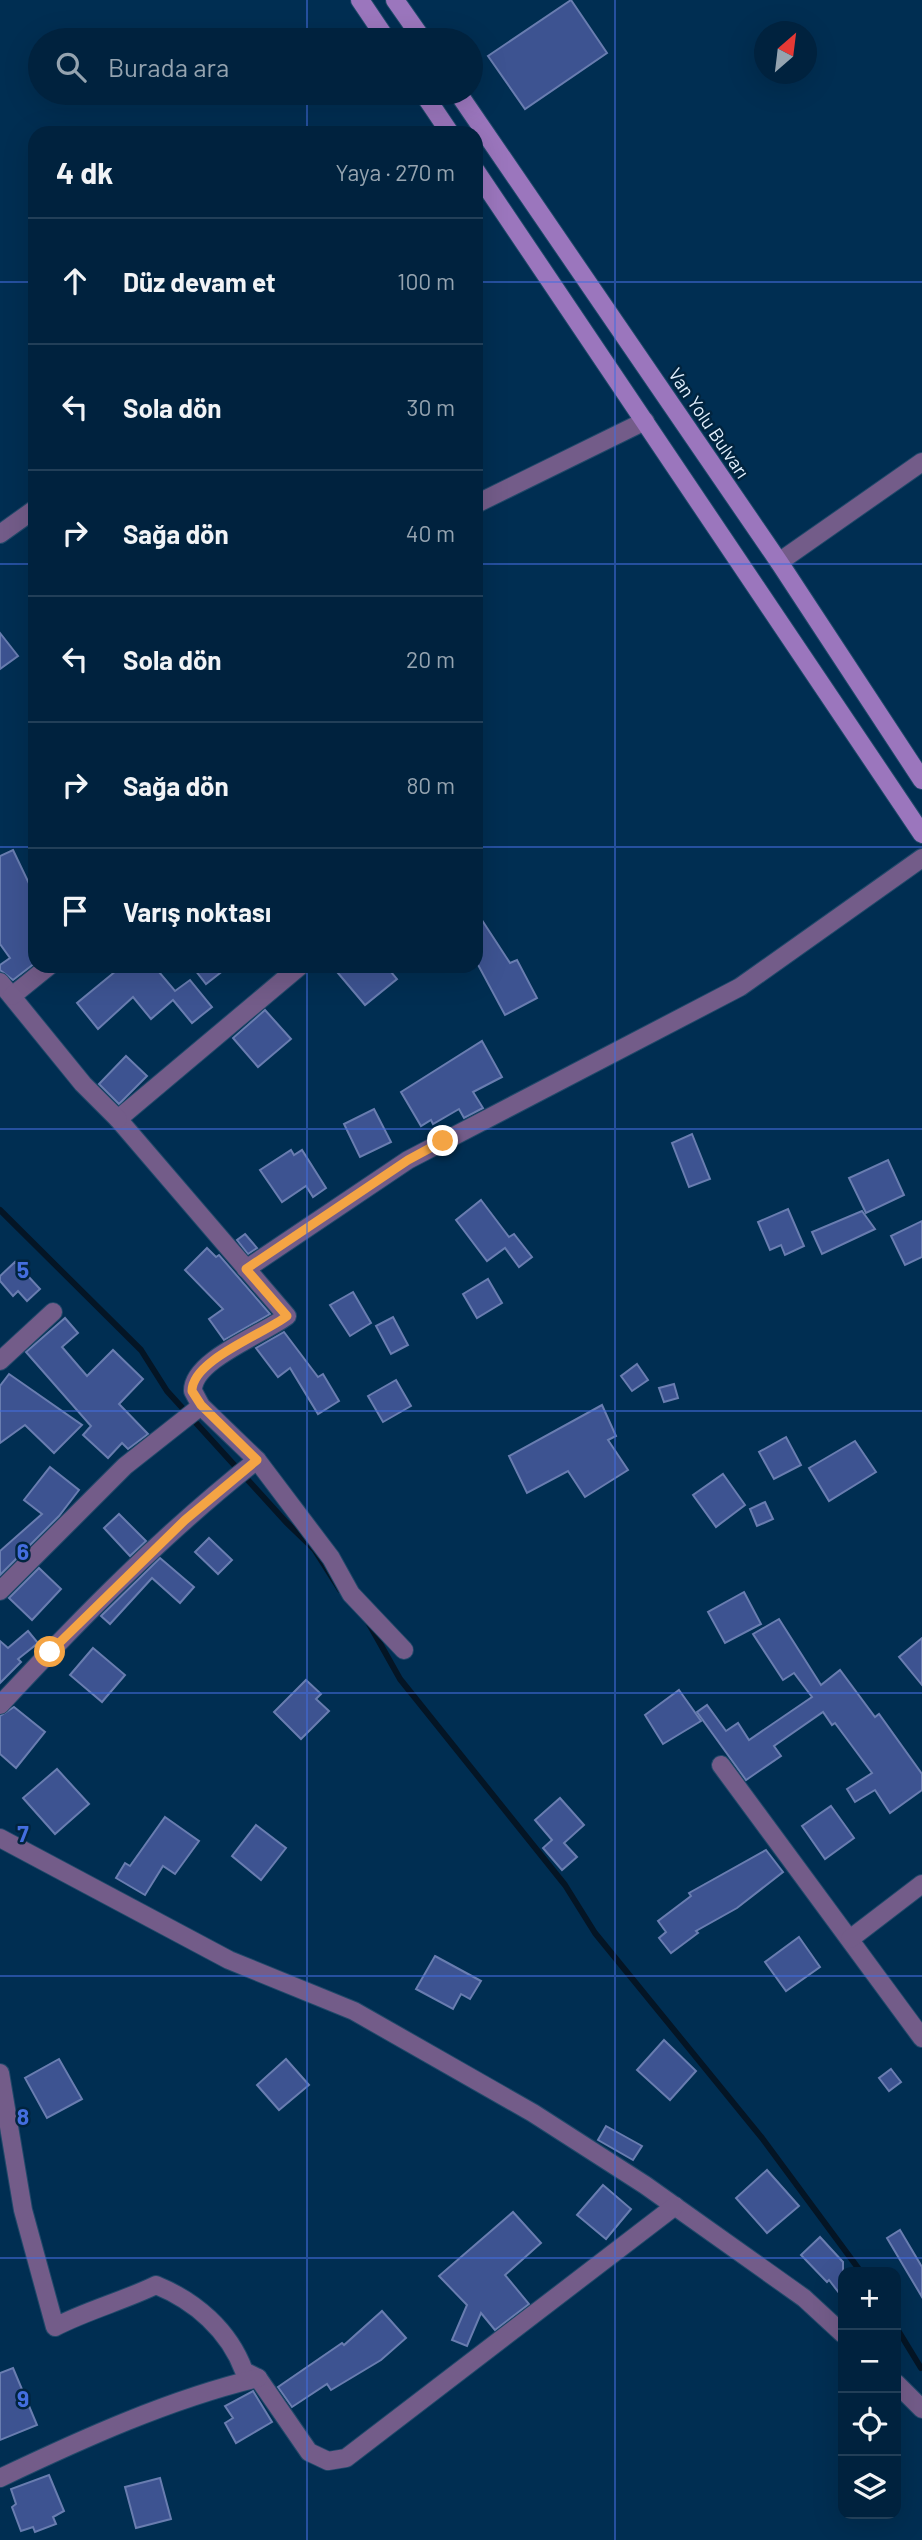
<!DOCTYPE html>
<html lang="tr">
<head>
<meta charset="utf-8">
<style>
  body { margin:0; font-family:Barlow,sans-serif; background:#0a2a45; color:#f1f3f6 }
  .controls { position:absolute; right:21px; bottom:21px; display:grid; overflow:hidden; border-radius:14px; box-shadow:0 7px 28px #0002 }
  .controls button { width:63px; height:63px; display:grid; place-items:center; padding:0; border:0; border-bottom:2px solid #223f58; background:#00223e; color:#f1f3f6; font:35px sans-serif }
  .compass { position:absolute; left:754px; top:21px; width:63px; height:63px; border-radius:50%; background:#00223e; box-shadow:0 7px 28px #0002; rotate:28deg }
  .stop { position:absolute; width:21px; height:21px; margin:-16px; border:5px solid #f4a444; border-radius:50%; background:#fff }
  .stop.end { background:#f4a444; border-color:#fff; box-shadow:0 2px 7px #0008 }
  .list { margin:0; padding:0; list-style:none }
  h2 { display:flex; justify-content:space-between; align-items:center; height:91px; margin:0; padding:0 28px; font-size:30px }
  h2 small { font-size:23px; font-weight:400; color:#95a4b0 }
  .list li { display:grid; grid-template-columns:46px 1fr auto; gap:21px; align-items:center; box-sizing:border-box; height:126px; padding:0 28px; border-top:2px solid #223f58 }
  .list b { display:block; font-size:26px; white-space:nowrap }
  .list em { font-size:23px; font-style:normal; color:#95a4b0 }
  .icon { flex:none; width:38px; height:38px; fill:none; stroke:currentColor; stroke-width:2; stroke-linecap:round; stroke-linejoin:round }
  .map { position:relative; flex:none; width:922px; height:2540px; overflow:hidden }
  .search { position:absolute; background:#00223e; box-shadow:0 7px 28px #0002; left:28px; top:28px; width:455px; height:77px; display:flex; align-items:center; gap:18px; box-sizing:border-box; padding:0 24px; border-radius:38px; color:#95a4b0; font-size:26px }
  .panel { position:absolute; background:#00223e; box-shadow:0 7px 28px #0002; left:28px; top:126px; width:455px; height:847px; border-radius:21px }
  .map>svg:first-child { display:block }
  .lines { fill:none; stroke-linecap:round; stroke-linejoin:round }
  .stream { stroke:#041525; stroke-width:6 }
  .building { fill:#3d5391; stroke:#697db0; stroke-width:2 }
  .minor-casing { stroke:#20496a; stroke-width:20 }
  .secondary-casing { stroke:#20496a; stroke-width:20 }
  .minor { stroke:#735c89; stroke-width:18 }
  .secondary { stroke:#9b76bd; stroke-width:18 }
  .route { stroke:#f4a444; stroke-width:9 }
  .grid { fill:none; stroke:#446edf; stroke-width:2; stroke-opacity:0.55 }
  .labels { text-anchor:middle; stroke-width:5; stroke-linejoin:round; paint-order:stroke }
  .street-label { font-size:19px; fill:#e1effd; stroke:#01243f }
  .grid-label { font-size:23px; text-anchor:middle; font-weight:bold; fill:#446edf; stroke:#01243f; stroke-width:5; stroke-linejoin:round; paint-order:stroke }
</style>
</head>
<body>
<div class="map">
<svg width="922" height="2540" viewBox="0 0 922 2540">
  <rect width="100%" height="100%" fill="#002e52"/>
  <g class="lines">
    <g class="stream">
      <polyline points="0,1210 141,1350 167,1391 286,1522 314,1549 340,1590"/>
      <polyline points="368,1622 400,1679 565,1885 595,1933 762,2138 861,2272"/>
      <polyline points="896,2327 921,2368"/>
    </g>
  </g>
  <g class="building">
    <polygon points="571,0 607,53 525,109 488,56"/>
    <polygon points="0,633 18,656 0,669"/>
    <polygon points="13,850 35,896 35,963 13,980 0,970 0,965 10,958 0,944 0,856"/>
    <polygon points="476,911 510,963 517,960 537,998 505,1015 476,961"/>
    <polygon points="122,966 154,966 175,991 190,980 212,1007 192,1023 173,1000 151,1019 133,997 98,1029 77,1003"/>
    <polygon points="192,966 229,966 206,984"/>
    <polygon points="346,966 386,966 397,979 365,1005 338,973"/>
    <polygon points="265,1010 291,1039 258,1067 233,1038"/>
    <polygon points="482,1041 502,1077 473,1092 483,1108 464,1118 459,1109 433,1124 431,1120 421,1126 401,1092"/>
    <polygon points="126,1056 147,1076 119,1104 99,1084"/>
    <polygon points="374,1109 391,1142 360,1157 344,1124"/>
    <polygon points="692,1134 710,1179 689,1187 672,1143"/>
    <polygon points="291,1150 294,1155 302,1150 326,1188 313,1197 306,1186 282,1202 260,1170"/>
    <polygon points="888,1160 904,1195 866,1213 849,1178"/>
    <polygon points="481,1200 509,1237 514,1234 532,1257 519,1267 505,1248 487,1261 456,1220"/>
    <polygon points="788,1209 804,1246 785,1255 781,1245 770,1250 758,1222"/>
    <polygon points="862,1211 875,1229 822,1254 812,1232"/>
    <polygon points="922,1221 922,1257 905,1265 891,1236"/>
    <polygon points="245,1234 257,1248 248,1254 237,1240"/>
    <polygon points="207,1248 216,1257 219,1255 270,1314 224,1340 209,1319 223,1309 185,1270"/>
    <polygon points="15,1262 40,1289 27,1301 18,1291 13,1296 0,1281 0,1276"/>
    <polygon points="488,1279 502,1303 477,1318 463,1294"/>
    <polygon points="353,1292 371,1323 350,1336 330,1305"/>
    <polygon points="393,1317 408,1345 391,1354 376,1326"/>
    <polygon points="65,1318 78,1333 62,1347 87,1376 113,1350 143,1379 119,1404 148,1434 128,1449 122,1443 108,1458 83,1435 91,1426 26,1352"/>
    <polygon points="284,1332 318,1377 323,1374 339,1401 318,1414 290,1368 278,1377 256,1348"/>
    <polygon points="637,1364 648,1380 632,1391 621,1376"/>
    <polygon points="9,1374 82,1425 54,1453 25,1425 0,1443 0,1386"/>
    <polygon points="396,1380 411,1406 383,1422 368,1396"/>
    <polygon points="674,1384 678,1398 664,1402 659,1388"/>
    <polygon points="602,1405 616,1436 608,1440 628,1470 585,1497 568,1471 527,1493 509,1456"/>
    <polygon points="786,1437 801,1465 774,1479 759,1452"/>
    <polygon points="855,1441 876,1472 829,1501 809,1468"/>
    <polygon points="50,1467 79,1490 59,1516 0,1575 0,1551 42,1514 24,1500"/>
    <polygon points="723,1474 745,1505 716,1527 693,1495"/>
    <polygon points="765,1502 773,1519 757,1526 750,1509"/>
    <polygon points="119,1514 146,1541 130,1556 104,1528"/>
    <polygon points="209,1538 232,1560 218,1574 195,1552"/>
    <polygon points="160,1558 194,1587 180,1603 152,1578 110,1624 101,1616"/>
    <polygon points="39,1568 61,1589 32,1620 9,1598"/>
    <polygon points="744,1592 761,1624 725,1643 708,1612"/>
    <polygon points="779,1619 821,1685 840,1670 875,1717 879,1714 922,1774 922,1790 890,1813 875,1790 855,1802 847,1789 872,1773 835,1723 832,1725 823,1712 774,1746 781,1756 746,1780 697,1712 707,1705 726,1731 738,1723 749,1740 812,1697 794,1673 783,1680 753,1634"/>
    <polygon points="28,1631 38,1643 18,1659 21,1662 0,1683 0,1641 8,1648"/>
    <polygon points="922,1638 922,1685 899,1657"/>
    <polygon points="93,1648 125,1675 102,1702 70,1675"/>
    <polygon points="306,1680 321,1694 316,1699 329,1711 301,1739 274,1712"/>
    <polygon points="679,1690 701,1721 663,1744 645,1715"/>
    <polygon points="14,1707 45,1732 16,1768 0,1754 0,1716"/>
    <polygon points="57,1769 89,1804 55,1834 23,1798"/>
    <polygon points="560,1798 584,1825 564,1843 577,1857 562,1870 543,1848 552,1840 535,1820"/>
    <polygon points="831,1806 854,1838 825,1859 802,1826"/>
    <polygon points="165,1817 199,1841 175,1874 163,1866 145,1895 116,1878 125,1863 130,1866"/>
    <polygon points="256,1825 286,1848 261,1880 232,1856"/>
    <polygon points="766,1850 783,1872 737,1908 696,1931 698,1933 671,1953 659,1938 666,1932 658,1921 691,1896 689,1893"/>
    <polygon points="799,1937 820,1967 786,1991 765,1962"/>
    <polygon points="435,1956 481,1981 470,1999 461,1994 453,2009 416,1989"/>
    <polygon points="664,2040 696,2071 670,2100 637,2070"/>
    <polygon points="59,2059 82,2099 47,2118 25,2078"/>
    <polygon points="286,2059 309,2085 279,2110 257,2085"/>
    <polygon points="891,2069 901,2082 889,2091 879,2078"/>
    <polygon points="606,2126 642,2146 633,2160 598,2140"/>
    <polygon points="767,2170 799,2206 767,2233 736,2198"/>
    <polygon points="603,2185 631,2209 606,2239 577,2215"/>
    <polygon points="513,2212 541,2243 505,2275 529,2304 495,2330 481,2313 467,2346 452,2340 467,2305 439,2276"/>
    <polygon points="900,2230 922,2267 922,2297 887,2238"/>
    <polygon points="820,2237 843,2262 843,2298 829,2280 827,2282 801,2255"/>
    <polygon points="382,2311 406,2338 381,2360 331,2390 327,2384 292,2407 278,2387 342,2343 344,2345"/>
    <polygon points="13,2368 37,2425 0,2440 0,2373"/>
    <polygon points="253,2391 272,2422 236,2443 225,2423 233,2418 225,2406"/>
    <polygon points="49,2475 64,2511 53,2517 56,2524 35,2532 33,2527 21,2531 12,2507 16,2504 11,2489"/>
    <polygon points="160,2478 171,2519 136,2528 125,2487"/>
  </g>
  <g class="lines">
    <g class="minor-casing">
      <g id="minor">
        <polyline points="476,504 645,421"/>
        <polyline points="0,534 35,509"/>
        <polyline points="779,562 922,462"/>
        <path d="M300 966 118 1119 287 1316C264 1334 192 1360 193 1391L201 1406 257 1460 331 1558 351 1594 404 1650"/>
        <polyline points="0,982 83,1084 118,1119"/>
        <polyline points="12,996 49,966"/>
        <polyline points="246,1269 408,1160 740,987 922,858"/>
        <polyline points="0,1361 53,1312"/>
        <polyline points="0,1591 125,1466 201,1406"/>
        <path d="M0 1705C80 1619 164 1533 257 1460"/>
        <polyline points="721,1765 922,2038"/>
        <polyline points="0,1838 229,1960 354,2011 533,2113 645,2185 804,2298 843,2334"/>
        <polyline points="850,1939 922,1884"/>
        <path d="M0 2073 23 2210 55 2327C88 2310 123 2301 156 2285 195 2301 229 2330 244 2371L258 2378 309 2452 328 2461 346 2458 675 2206"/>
        <polyline points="896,2383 922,2409"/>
        <path d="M0 2478C82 2439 170 2399 258 2378"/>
      </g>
    </g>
    <g class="secondary-casing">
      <g id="secondary">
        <polyline points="360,0 387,40"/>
        <polyline points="395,0 423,40"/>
        <polyline points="423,93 450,133"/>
        <polyline points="458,93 779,562 922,780"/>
        <polyline points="476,171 922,834"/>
      </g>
    </g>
    <use href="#minor" class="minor"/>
    <use href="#secondary" class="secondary"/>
  </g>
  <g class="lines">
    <path class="route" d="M50 1652 185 1520 257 1460 201 1405 192 1391C192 1360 264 1334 287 1316L246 1269 408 1160 443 1141"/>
  </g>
  <path class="grid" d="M307 0V40M615 0V2540M307 93V133M0 282H35M476 282H922M0 564H35M476 564H922M0 847H35M476 847H922M307 966V2540M0 1129H922M0 1411H922M0 1693H922M0 1976H922M0 2258H922"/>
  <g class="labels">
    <g class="street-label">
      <text transform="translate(709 423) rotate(56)" y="7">Van Yolu Bulvarı</text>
    </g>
  </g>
  <g class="grid-label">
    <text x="23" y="1278">5</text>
    <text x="23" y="1560">6</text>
    <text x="23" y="1842">7</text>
    <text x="23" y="2125">8</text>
    <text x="23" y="2407">9</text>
  </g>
</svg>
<div class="controls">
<button>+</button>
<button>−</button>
<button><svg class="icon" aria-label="locate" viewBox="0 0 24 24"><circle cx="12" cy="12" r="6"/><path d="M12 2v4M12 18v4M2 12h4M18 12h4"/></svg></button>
<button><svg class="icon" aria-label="layers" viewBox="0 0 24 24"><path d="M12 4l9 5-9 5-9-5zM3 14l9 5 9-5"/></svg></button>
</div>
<svg class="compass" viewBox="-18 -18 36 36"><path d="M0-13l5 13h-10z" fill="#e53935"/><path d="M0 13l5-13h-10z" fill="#95a4b0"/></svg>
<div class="stop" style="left:50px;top:1652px"></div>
<div class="stop end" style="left:443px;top:1141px"></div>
<div class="search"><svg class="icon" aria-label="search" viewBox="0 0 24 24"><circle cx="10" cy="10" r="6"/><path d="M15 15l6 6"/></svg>Burada ara</div>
<section class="panel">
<h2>4 dk<small>Yaya · 270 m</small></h2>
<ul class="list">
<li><svg class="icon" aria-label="ahead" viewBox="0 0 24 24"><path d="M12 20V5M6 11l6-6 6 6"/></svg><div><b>Düz devam et</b></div><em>100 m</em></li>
<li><svg class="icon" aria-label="left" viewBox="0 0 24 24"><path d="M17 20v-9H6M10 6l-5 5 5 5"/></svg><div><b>Sola dön</b></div><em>30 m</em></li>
<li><svg class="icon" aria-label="right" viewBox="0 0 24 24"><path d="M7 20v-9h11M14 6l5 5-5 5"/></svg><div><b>Sağa dön</b></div><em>40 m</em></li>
<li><svg class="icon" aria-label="left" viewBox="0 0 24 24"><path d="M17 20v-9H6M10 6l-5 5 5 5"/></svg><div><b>Sola dön</b></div><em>20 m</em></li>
<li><svg class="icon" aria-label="right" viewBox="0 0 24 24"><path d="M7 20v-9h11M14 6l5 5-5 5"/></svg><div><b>Sağa dön</b></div><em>80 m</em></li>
<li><svg class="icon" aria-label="arrive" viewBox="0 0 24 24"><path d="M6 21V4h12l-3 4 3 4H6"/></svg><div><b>Varış noktası</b></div></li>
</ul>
</section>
</div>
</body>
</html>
